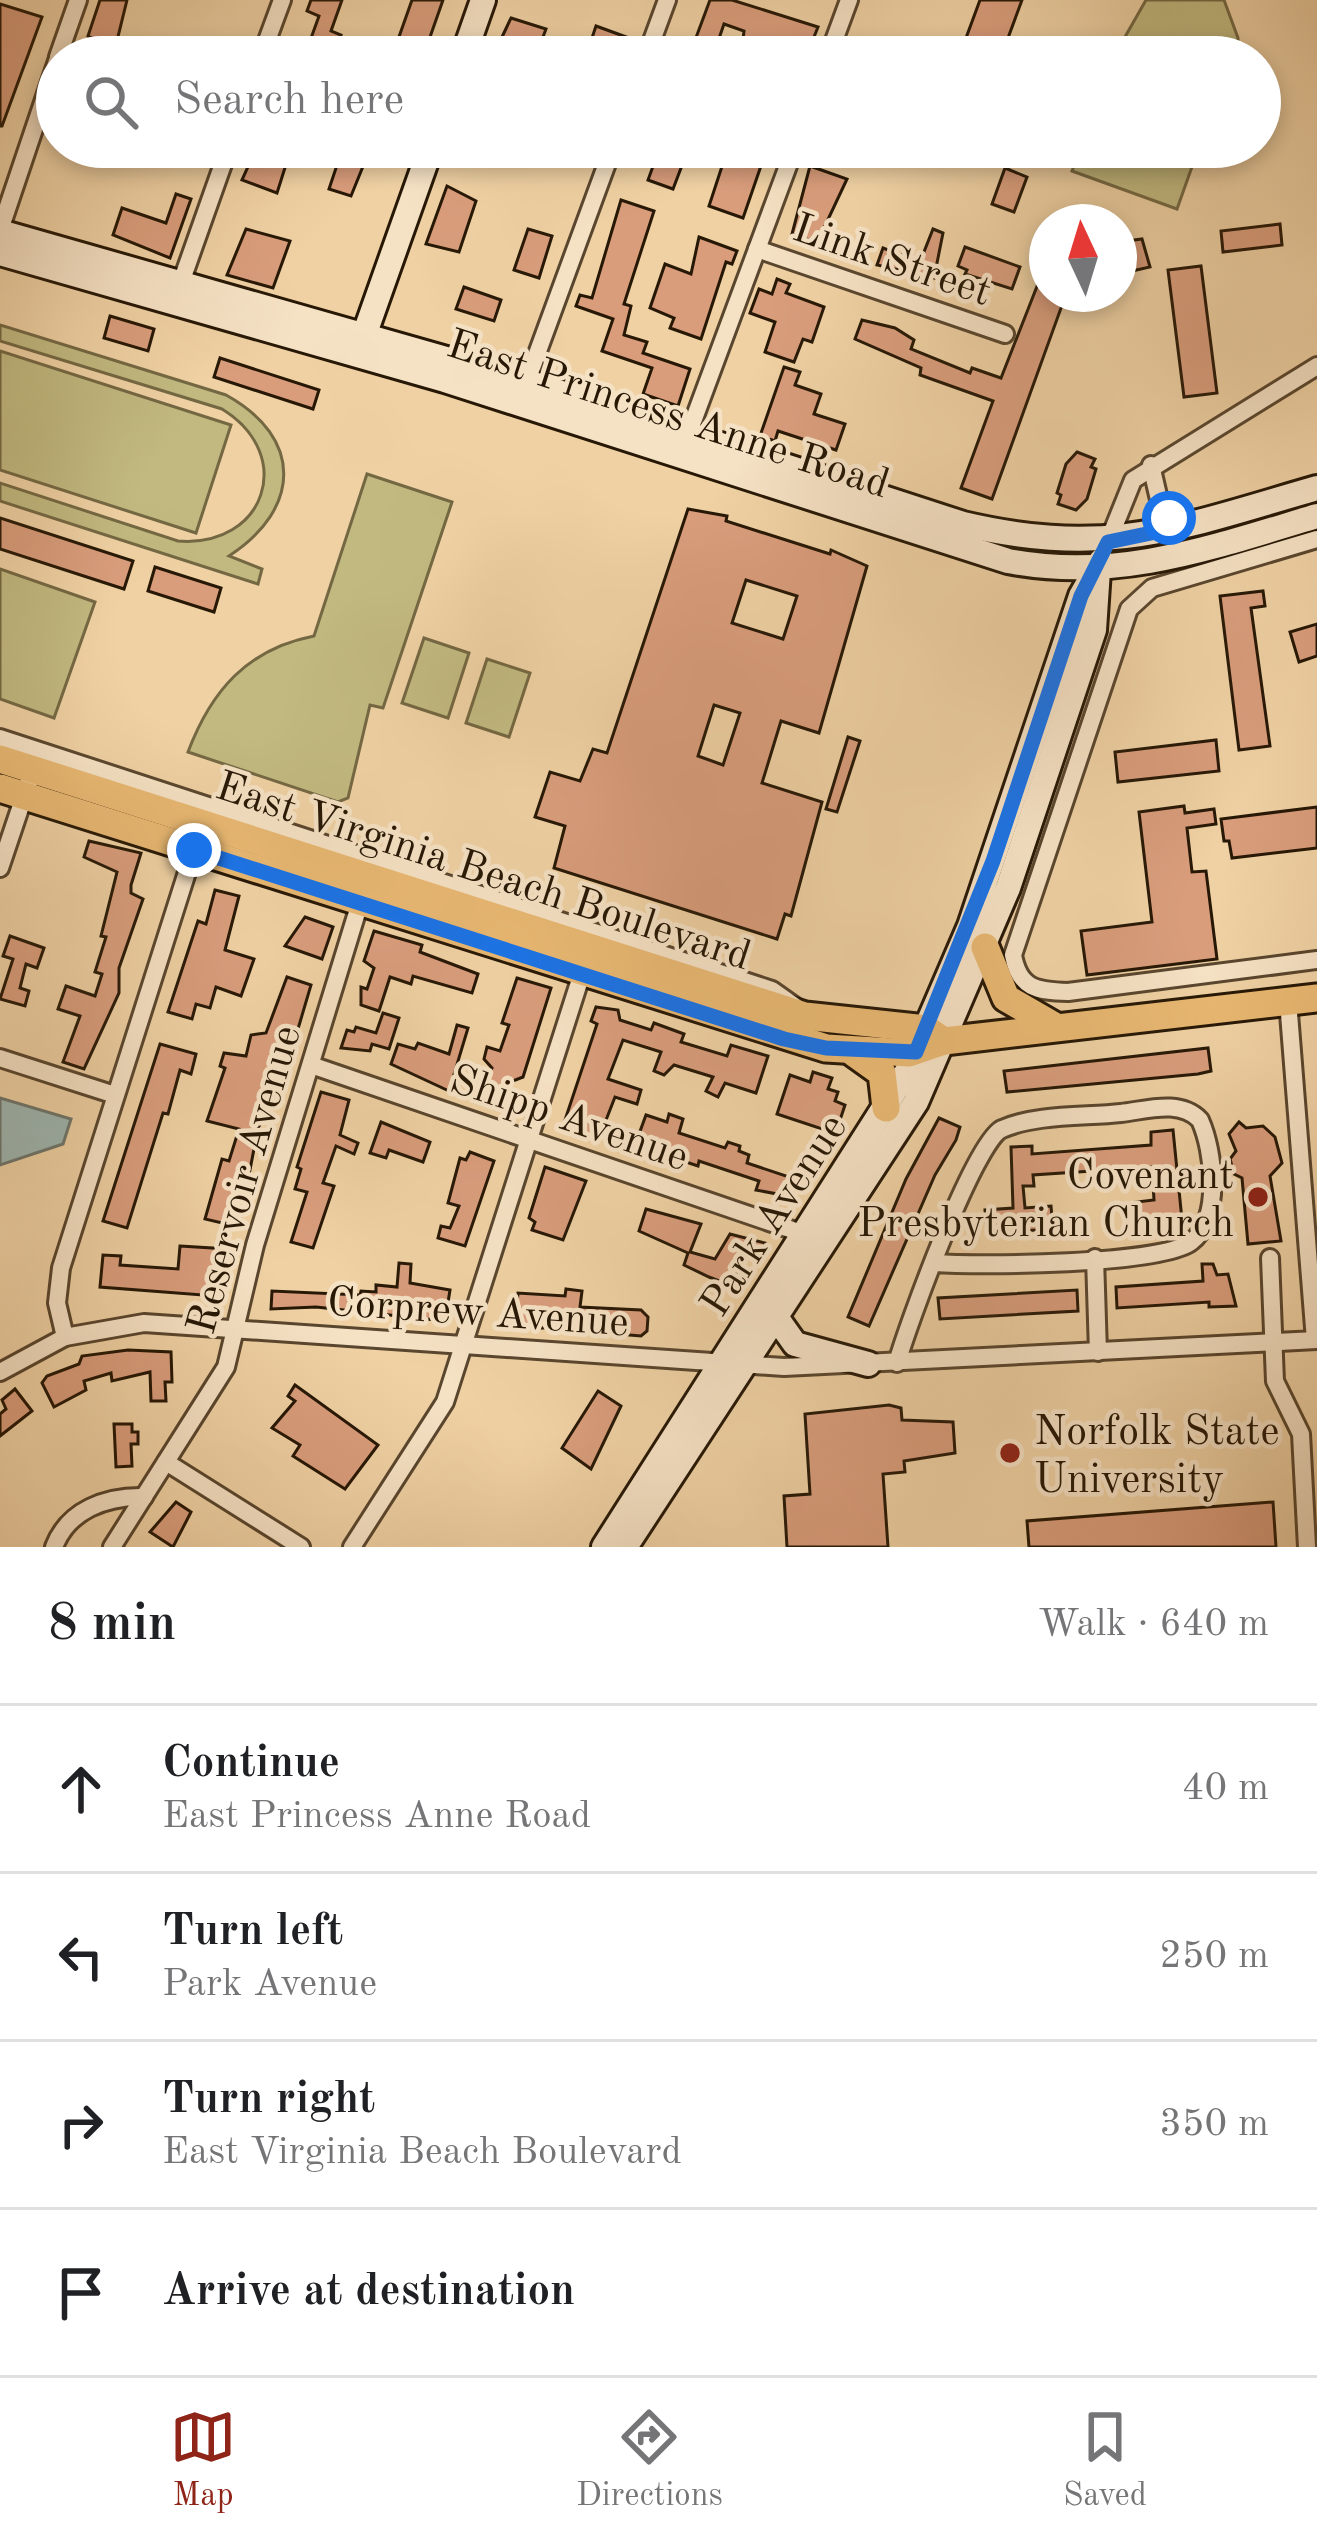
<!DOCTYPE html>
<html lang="en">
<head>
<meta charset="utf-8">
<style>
  body { margin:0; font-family:"Old Standard TT",serif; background:#f2f2f2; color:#202124 }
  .compass { position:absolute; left:1029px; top:204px; width:108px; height:108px; border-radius:50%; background:#fff; box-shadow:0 6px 18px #0003; rotate:356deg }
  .stop { position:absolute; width:36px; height:36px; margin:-27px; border:9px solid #1a73e8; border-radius:50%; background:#fff }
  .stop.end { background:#1a73e8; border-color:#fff; box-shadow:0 3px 12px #0008 }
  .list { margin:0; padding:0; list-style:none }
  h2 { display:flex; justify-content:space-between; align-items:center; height:156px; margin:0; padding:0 48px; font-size:51px }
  h2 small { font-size:39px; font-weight:400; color:#757577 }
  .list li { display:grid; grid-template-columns:78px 1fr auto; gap:36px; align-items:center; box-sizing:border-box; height:168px; padding:0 48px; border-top:3px solid #e0e0e0 }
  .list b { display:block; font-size:45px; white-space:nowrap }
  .list p { margin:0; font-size:39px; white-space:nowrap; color:#757577 }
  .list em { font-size:39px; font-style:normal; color:#757577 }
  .icon { flex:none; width:66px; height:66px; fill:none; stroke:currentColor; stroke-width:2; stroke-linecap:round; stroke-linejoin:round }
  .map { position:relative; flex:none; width:1317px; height:1547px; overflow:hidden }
  .search { position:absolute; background:#fff; box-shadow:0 6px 18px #0003; left:36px; right:36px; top:36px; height:132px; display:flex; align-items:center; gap:30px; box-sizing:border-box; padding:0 42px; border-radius:66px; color:#757577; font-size:45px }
  .sheet { height:828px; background:#fff }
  nav { display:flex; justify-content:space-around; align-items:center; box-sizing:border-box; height:168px; border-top:3px solid #e0e0e0; background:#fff; font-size:33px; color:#757577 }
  nav a { display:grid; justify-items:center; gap:6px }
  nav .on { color:#8f2418 }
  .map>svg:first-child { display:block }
  .green { fill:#c1b980; stroke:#746843; stroke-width:3 }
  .water { fill:#9db5b0; stroke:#6e766c; stroke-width:3 }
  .building { fill:#d99d7c; stroke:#271806; stroke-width:3; fill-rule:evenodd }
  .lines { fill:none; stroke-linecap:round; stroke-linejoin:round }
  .street-casing { stroke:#59462e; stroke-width:22 }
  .secondary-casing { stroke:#271806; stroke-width:30 }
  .primary-casing { stroke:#271806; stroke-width:33 }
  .street { stroke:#f5e1c4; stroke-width:16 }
  .secondary { stroke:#f5e1c4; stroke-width:24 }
  .primary { stroke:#e8b872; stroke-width:27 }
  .route { stroke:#1a73e8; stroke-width:15 }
  .poi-dot { fill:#8f2418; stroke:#f5e1c4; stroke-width:4.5 }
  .labels { text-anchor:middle; stroke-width:9; stroke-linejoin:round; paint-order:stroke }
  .street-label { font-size:42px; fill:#271806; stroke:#f5e1c4 }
  .poi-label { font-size:42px; fill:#271806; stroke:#f5e1c4; text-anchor:end }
</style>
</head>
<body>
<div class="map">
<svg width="1317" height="1547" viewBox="0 0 1317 1547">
  <rect width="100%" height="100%" fill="#efd1a4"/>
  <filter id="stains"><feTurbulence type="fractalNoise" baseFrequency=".00167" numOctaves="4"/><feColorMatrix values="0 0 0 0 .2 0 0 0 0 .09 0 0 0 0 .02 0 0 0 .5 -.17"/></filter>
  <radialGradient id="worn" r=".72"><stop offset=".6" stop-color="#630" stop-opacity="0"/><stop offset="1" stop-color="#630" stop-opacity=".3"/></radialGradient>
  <g class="green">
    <polygon points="1146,0 1224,0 1238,38 1238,57 1119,57 1117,51"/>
    <polygon points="1081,147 1199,147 1177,209 1072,171"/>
    <path d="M0 325 226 395C304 438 301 509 229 556L262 569 258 584 0 501V483L178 541C265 548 297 455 222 409L0 341Z"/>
    <polygon points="0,351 231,425 196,533 0,470"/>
    <path d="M367 474 452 502 383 708 370 705 348 798 338 802 188 752C211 691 247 649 314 636Z"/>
    <polygon points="0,569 95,602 54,718 0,699"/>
    <polygon points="424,638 469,653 448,718 402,703"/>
    <polygon points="487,659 530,673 509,737 466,723"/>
  </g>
  <polygon class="water" points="0,1098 71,1119 63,1144 0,1165"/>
  <g class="building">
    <polygon points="100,0 127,0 113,57 93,57 99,42 88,36"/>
    <polygon points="311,0 342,0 331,31 341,35 332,57 306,52 319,16 307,11"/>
    <polygon points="412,0 443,0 423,57 394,51"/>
    <polygon points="710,0 732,0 818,27 806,57 741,57 744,31 724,24 715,50 694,43"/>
    <polygon points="980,0 1022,0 1001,57 959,57"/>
    <polygon points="0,4 42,17 2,126 0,126"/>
    <polygon points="511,18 546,29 537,53 494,54"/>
    <polygon points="596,26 629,38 622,57 589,47"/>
    <polygon points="257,147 289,155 277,193 242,180"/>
    <polygon points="343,147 370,149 351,196 329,189"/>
    <polygon points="660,147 689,147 673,189 648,180"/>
    <polygon points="728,148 763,160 743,218 709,206"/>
    <polygon points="810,166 847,179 817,243 792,234"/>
    <polygon points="1005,168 1027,177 1014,212 992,204"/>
    <polygon points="447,186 476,201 459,252 426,244"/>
    <polygon points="176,194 191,199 170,258 113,235 122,208 166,223"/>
    <polygon points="621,200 654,211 624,304 631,306 624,335 647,342 643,353 690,369 678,406 643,394 652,368 602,351 613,319 576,306 580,295 592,298"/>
    <polygon points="1280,224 1282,245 1223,252 1221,231"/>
    <polygon points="246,229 290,241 273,288 227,275"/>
    <polygon points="528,229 552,236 539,278 514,270"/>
    <polygon points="933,229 943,233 934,278 877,265 883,248 920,262"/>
    <polygon points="699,237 737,251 732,264 726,262 701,339 670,328 674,318 650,308 665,264 691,274"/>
    <polygon points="1142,239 1150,267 1119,274 1119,242"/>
    <polygon points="965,247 1020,267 1012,289 965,274 967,270 958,266"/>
    <polygon points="1045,266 1047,294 1065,297 992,499 961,488 993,401 920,375 921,368 855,339 862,320 895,328 914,340 911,349 970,373 972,368 1001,378"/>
    <polygon points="1201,266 1217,393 1184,397 1168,270"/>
    <polygon points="777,279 790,284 786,293 824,307 812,342 803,339 794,362 765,352 775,322 750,313 759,289 772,294"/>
    <polygon points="464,287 501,300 494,321 456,309"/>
    <polygon points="110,316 154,329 148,351 104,338"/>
    <polygon points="220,358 319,390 313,409 214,377"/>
    <polygon points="784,367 800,372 795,385 821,394 814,414 845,424 836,450 778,431 775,441 760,436"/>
    <polygon points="1077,452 1095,459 1091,467 1096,469 1087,499 1076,510 1058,504 1061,495 1057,493 1066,464"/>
    <path d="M688 509 727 516 726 521 830 554 831 550 867 566 819 733 781 721 762 783 822 802 791 916 785 914 777 939 554 868 565 826 535 817 550 772 580 781 593 749 607 753ZM746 580 797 596 783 639 732 623ZM714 705 740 713 723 765 698 756Z"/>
    <polygon points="0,518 133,561 124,589 0,549"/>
    <polygon points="155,567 221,588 214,612 148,591"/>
    <polygon points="1263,591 1265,606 1251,608 1270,746 1239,750 1220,596"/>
    <polygon points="1317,624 1317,656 1299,662 1290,632"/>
    <polygon points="848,737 860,741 837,812 826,809"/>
    <polygon points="1216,740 1219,771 1118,782 1115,752"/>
    <polygon points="1184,806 1185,813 1214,809 1216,824 1187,828 1192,872 1206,871 1217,959 1087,975 1081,931 1152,922 1139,812"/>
    <polygon points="1317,807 1317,848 1232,858 1229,841 1224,841 1221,819"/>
    <polygon points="89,841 141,853 131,885 131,893 143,899 119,968 119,993 84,1069 63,1062 80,1016 58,1009 66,986 95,996 102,974 95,972 106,937 101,936 117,872 84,857"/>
    <polygon points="215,890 239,896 225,950 254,959 241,996 216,987 210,1008 196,1004 192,1019 168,1012 198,921 206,924"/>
    <polygon points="305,917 333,927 322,959 285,946"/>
    <polygon points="374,931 422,945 420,952 478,974 472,993 413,976 411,984 390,977 379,1011 361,1005 361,987 367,989 374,968 364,961"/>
    <polygon points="10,936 44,948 37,968 26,964 20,988 29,991 25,1006 0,999 13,959 3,956"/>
    <polygon points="287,977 311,985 282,1083 258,1128 239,1227 205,1219 222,1159 229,1161 239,1129 207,1121 225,1068 220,1066 224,1053 246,1056 251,1035 266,1033"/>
    <polygon points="517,978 551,988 523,1077 490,1090 519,1100 515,1115 475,1102 492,1068 484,1059 487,1047 500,1051 509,1025 502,1023"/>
    <polygon points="596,1007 618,1010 620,1020 651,1030 654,1023 684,1034 681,1042 727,1056 731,1045 768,1056 756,1093 725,1083 718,1097 706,1091 713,1077 674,1065 664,1075 654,1071 661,1052 623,1040 608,1079 641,1090 637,1104 615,1097 599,1138 574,1132 563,1126 597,1024 591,1021"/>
    <polygon points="383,1013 399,1018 389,1049 372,1044 370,1051 341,1048 347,1030 354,1032 356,1027 376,1033"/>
    <polygon points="457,1025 468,1028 449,1091 391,1064 398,1044 415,1049 418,1043 449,1054"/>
    <polygon points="160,1044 196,1054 191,1074 180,1070 168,1114 163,1113 127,1228 103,1221"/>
    <polygon points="1208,1048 1211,1071 1198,1074 1007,1092 1004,1071"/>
    <polygon points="813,1072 832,1078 828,1089 838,1092 835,1101 845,1105 839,1123 829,1120 825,1130 777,1114 790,1075 810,1082"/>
    <polygon points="321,1092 349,1100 340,1135 358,1143 354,1154 336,1146 323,1183 334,1186 313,1248 291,1242 307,1192 295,1189 301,1169 297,1167"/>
    <polygon points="669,1114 683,1119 679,1133 725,1148 728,1142 740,1146 739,1151 749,1155 747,1163 798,1180 793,1197 756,1190 759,1181 699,1161 698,1166 635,1145 646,1115 667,1122"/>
    <polygon points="939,1118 960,1127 956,1140 935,1175 869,1326 848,1317 906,1179"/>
    <polygon points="381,1122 430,1142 423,1162 389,1150 386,1158 370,1153"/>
    <polygon points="1239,1122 1246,1128 1263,1126 1275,1137 1282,1163 1270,1176 1281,1241 1248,1244 1242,1178 1234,1174 1230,1159 1236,1151 1229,1134"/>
    <polygon points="1173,1130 1182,1220 1129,1225 1128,1203 1154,1200 1152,1167 1033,1175 1034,1186 1023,1186 1025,1208 1051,1206 1053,1229 987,1233 985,1210 1013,1208 1011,1147 1032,1146 1032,1154 1151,1145 1151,1132"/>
    <polygon points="470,1152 494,1161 465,1246 438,1238 441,1226 450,1228 459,1206 448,1203 460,1158 466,1160"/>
    <polygon points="545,1167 586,1181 563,1240 532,1230 535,1222 529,1218"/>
    <polygon points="646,1209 701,1224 690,1252 715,1259 730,1234 765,1243 761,1258 744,1253 732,1286 709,1277 684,1265 688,1253 639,1231"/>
    <polygon points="180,1246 228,1249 226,1269 216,1269 215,1296 100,1287 103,1255 121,1256 120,1265 178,1269"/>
    <polygon points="399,1263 411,1264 410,1283 450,1290 445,1321 316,1307 271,1309 272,1291 360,1295 361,1291 376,1292 376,1285 397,1287"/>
    <polygon points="1202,1264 1213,1264 1217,1275 1228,1274 1236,1306 1209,1307 1209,1302 1117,1308 1116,1287 1203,1281"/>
    <polygon points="566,1289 582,1291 580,1307 641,1310 648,1317 647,1331 641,1336 594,1332 594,1323 571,1322 559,1322 558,1328 506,1328 508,1303 517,1303 518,1293 565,1296"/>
    <polygon points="1077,1290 1078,1311 940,1319 938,1298"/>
    <polygon points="128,1350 171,1352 172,1382 165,1382 166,1401 151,1401 150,1372 112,1381 111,1373 84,1381 86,1390 54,1407 42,1383 47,1376 79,1364 82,1356"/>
    <polygon points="295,1385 378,1445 345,1489 293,1456 300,1445 272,1428 295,1401 288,1396"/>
    <polygon points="15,1389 32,1411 0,1436 0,1414 6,1409 2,1400"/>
    <polygon points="598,1391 621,1406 591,1469 562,1448"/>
    <polygon points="889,1405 901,1408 902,1420 953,1422 955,1453 904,1461 905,1472 883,1474 888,1547 787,1547 784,1496 810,1494 805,1414"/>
    <polygon points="114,1424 132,1424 132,1432 138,1432 138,1444 131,1444 132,1466 116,1467"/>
    <polygon points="176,1502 191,1512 173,1547 150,1532"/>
    <polygon points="1273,1502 1276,1547 1029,1547 1027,1521"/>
  </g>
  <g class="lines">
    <g class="street-casing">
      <g id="street">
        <polyline points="58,57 78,0"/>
        <polyline points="261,57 282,0"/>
        <polyline points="646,57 667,0"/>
        <polyline points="828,57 849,0"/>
        <polyline points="0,230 57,61"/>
        <polyline points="757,249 1005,334"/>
        <polyline points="178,291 229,147"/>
        <polyline points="523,392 613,147"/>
        <polyline points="685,443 795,147"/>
        <polyline points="1151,465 1160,504 1180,527"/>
        <path d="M1317 539 1152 588 1129 609 1013 955C1019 989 1037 991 1068 992L1317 960"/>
        <polyline points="1108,542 1133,480 1317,366"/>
        <polyline points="0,738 772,990 796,1007"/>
        <polyline points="0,868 36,761"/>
        <polyline points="1288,1001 1315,1340"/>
        <polyline points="0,1058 115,1095"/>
        <polyline points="311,1065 810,1236"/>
        <polyline points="1095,1258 1098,1352"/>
        <polyline points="1270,1258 1275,1381 1301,1434 1307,1547"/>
        <polyline points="65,1337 57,1303 61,1268 196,844"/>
        <path d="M897 1363C907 1327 975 1140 1002 1129 1036 1114 1085 1117 1121 1113 1147 1110 1180 1099 1200 1120 1214 1151 1222 1219 1191 1242 1160 1265 980 1266 934 1263"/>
        <polyline points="0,1372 65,1337 144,1323 784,1367 1317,1340"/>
        <polyline points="166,1462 301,1547"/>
        <path d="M54 1547C68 1510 106 1496 144 1497"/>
        <polyline points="112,1547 226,1367 255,1245 363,893"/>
        <polyline points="352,1547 445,1402 584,967"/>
      </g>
    </g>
    <g class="secondary-casing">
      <g id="secondary">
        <polyline points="463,57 483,0"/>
        <path d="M0 232 527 382 963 524C1109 558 1178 528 1317 488"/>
        <path d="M0 253 445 380 1008 561C1118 582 1213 547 1317 516"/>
        <polyline points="360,347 431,147"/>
        <polyline points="778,1320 795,1344 868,1364"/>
        <polyline points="604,1547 908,1070 970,926 1081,596 1101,561"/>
        <polyline points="625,1547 916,1102 1008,888 1094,630 1098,570"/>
      </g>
    </g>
    <g class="primary-casing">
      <g id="primary">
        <polyline points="0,759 805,1016 926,1029 944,1041"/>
        <polyline points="0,788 826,1048 909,1053 944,1041 1317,998"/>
        <polyline points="985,947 1006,998 1056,1027"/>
        <polyline points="854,1053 882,1073 886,1108"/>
      </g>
    </g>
    <use href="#street" class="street"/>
    <use href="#secondary" class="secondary"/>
    <use href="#primary" class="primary"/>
  </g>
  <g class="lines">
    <polyline class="route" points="194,850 784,1039 826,1048 916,1052 993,861 1081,596 1108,542 1180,527 1169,518"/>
  </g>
  <g class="poi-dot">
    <circle cx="1258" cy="1197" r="12"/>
    <circle cx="1010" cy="1453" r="12"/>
  </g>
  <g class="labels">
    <g class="street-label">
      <text transform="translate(893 258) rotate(19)" y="15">Link Street</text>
      <text transform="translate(669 412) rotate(18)" y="15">East Princess Anne Road</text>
      <text transform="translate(484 869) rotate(18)" y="15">East Virginia Beach Boulevard</text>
      <text transform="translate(570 1116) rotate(19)" y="15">Shipp Avenue</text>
      <text transform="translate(242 1179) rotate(-74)" y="15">Reservoir Avenue</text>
      <text transform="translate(772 1214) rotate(-57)" y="15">Park Avenue</text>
      <text transform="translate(478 1310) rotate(4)" y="15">Corprew Avenue</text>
    </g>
    <g class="poi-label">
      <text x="1234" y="1188">Covenant<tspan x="1234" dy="48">Presbyterian Church</tspan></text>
      <text x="1034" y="1444" text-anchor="start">Norfolk State<tspan x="1034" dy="48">University</tspan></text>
    </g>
  </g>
  <rect width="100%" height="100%" filter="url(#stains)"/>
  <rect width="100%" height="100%" fill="url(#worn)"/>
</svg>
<svg class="compass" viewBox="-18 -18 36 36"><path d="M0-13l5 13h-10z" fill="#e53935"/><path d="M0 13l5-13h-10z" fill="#757577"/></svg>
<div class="stop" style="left:1169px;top:518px"></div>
<div class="stop end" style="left:194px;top:850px"></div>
<div class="search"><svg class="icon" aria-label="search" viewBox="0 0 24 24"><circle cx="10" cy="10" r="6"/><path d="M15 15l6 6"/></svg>Search here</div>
</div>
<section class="sheet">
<h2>8 min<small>Walk · 640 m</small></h2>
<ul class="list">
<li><svg class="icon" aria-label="ahead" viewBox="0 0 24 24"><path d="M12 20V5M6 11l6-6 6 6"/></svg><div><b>Continue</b><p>East Princess Anne Road</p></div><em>40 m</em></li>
<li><svg class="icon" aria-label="left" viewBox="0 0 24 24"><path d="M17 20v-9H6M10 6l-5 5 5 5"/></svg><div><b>Turn left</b><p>Park Avenue</p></div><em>250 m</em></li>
<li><svg class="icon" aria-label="right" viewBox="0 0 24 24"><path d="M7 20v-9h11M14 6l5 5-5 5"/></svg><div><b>Turn right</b><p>East Virginia Beach Boulevard</p></div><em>350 m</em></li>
<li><svg class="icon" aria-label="arrive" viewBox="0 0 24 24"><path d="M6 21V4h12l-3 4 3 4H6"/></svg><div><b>Arrive at destination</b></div></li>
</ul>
</section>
<nav>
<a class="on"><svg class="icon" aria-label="map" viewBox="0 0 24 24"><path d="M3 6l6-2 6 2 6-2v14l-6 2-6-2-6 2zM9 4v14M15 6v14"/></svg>Map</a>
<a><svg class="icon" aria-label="directions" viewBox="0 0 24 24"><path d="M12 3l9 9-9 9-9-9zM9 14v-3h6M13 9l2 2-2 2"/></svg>Directions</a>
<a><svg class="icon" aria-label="saved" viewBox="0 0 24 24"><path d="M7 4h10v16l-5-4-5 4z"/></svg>Saved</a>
</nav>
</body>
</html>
